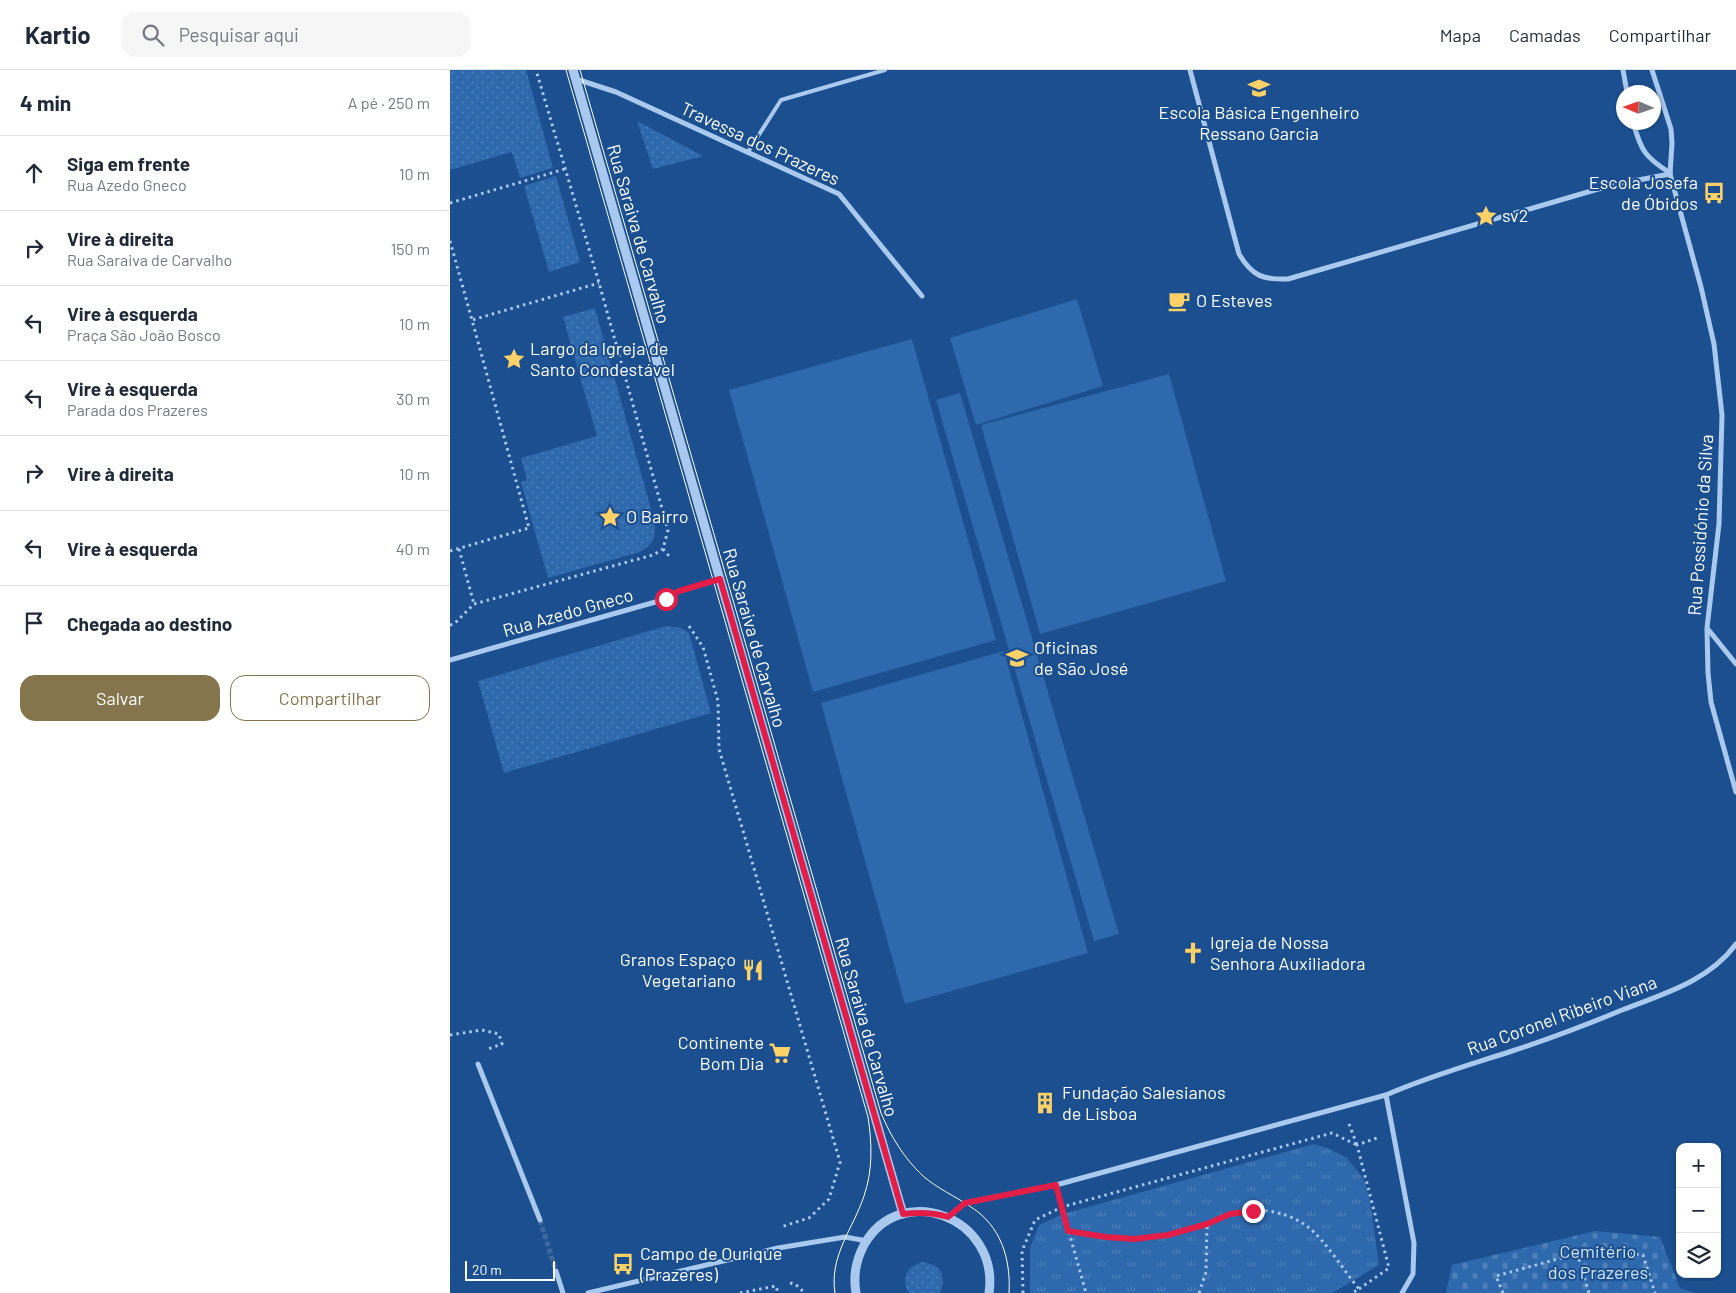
<!DOCTYPE html>
<html lang="pt">
<head>
<meta charset="utf-8">
<style>
  body { margin:0; font-family:Barlow,sans-serif; background:#f6f6f7; color:#1f2937 }
  .controls { position:absolute; right:15px; bottom:15px; display:grid; overflow:hidden; border-radius:10px; box-shadow:0 1px 4px #0004 }
  .controls button { width:45px; height:45px; display:grid; place-items:center; padding:0; border:0; border-bottom:1px solid #e0e1e3; background:#fff; color:#1f2937; font:25px sans-serif }
  .compass { position:absolute; left:1166px; top:15px; width:45px; height:45px; border-radius:50%; background:#fff; box-shadow:0 1px 4px #0004; rotate:272deg }
  .scale { position:absolute; left:15px; bottom:12px; width:90px; box-sizing:border-box; padding-left:5px; border:2px solid #fff; border-top:0; font-size:14px; line-height:18px; white-space:nowrap; color:#fff; -webkit-text-stroke:4px #1b4f8f; paint-order:stroke }
  .stop { position:absolute; width:15px; height:15px; margin:-11px; border:4px solid #e11d48; border-radius:50%; background:#fff }
  .stop.end { background:#e11d48; border-color:#fff; box-shadow:0 1px 5px #0008 }
  .list { margin:0; padding:0; list-style:none }
  h2 { display:flex; justify-content:space-between; align-items:center; height:65px; margin:0; padding:0 20px; font-size:21px }
  h2 small { font-size:16px; font-weight:400; color:#747a83 }
  .list li { display:grid; grid-template-columns:32px 1fr auto; gap:15px; align-items:center; box-sizing:border-box; height:75px; padding:0 20px; border-top:1px solid #e0e1e3 }
  .list b { display:block; font-size:19px; white-space:nowrap }
  .list p { margin:0; font-size:16px; white-space:nowrap; color:#747a83 }
  .list em { font-size:16px; font-style:normal; color:#747a83 }
  .actions { display:flex; gap:10px; padding:15px 20px }
  .actions a { flex:1; padding:11px 0; border:1px solid #84754c; border-radius:15px; text-align:center; font-size:18px; color:#84754c }
  .actions .main { background:#84754c; color:#fff }
  .icon { flex:none; width:28px; height:28px; fill:none; stroke:currentColor; stroke-width:2; stroke-linecap:round; stroke-linejoin:round }
  .map { position:relative; flex:none; width:1286px; height:1223px; overflow:hidden }
  header { display:flex; align-items:center; gap:30px; box-sizing:border-box; height:70px; padding:0 25px; background:#fff; border-bottom:1px solid #e0e1e3 }
  header strong { font-size:24px }
  nav { display:flex; gap:28px; margin-inline-start:auto; font-size:18px }
  .search { width:350px; height:45px; background:#f6f6f7; display:flex; align-items:center; gap:12px; box-sizing:border-box; padding:0 18px; border-radius:15px; color:#747a83; font-size:19px }
  main { display:flex }
  aside { flex:1; background:#fff }
  .map>svg:first-child { display:block }
  .grass { fill:url(#grass-dots) }
  .cemetery { fill:url(#cemetery-stones) }
  .park { fill:url(#park-tufts) }
  .pitch { fill:#2e69ad }
  .lines { fill:none; stroke-linecap:round; stroke-linejoin:round }
  .minor-tunnel { stroke:#3d69a0; stroke-width:5; stroke-dasharray:5 2.5; stroke-linecap:butt }
  .path { stroke:#a9c9ee; stroke-width:3; stroke-dasharray:2.5 4; stroke-linecap:butt }
  .service { stroke:#a9c9ee; stroke-width:4 }
  .minor { stroke:#a9c9ee; stroke-width:5 }
  .tertiary { stroke:#a9c9ee; stroke-width:9 }
  .tram { stroke:#fff; stroke-width:1 }
  .route { stroke:#e11d48; stroke-width:6 }
  .labels { text-anchor:middle; stroke-width:4; stroke-linejoin:round; paint-order:stroke }
  .poi-label { font-size:18px; fill:#fff; stroke:#1b4f8f; text-anchor:start }
  .street-label { font-size:18px; fill:#fff; stroke:#1b4f8f }
  .park-label { font-size:18px; fill:#cfe3fa; stroke:#1b4f8f }
</style>
</head>
<body>
<header>
<strong>Kartio</strong>
<div class="search"><svg class="icon" aria-label="search" viewBox="0 0 24 24"><circle cx="10" cy="10" r="6"/><path d="M15 15l6 6"/></svg>Pesquisar aqui</div>
<nav><a>Mapa</a><a>Camadas</a><a>Compartilhar</a></nav>
</header>
<main>
<aside>
<h2>4 min<small>A pé · 250 m</small></h2>
<ul class="list">
<li><svg class="icon" aria-label="ahead" viewBox="0 0 24 24"><path d="M12 20V5M6 11l6-6 6 6"/></svg><div><b>Siga em frente</b><p>Rua Azedo Gneco</p></div><em>10 m</em></li>
<li><svg class="icon" aria-label="right" viewBox="0 0 24 24"><path d="M7 20v-9h11M14 6l5 5-5 5"/></svg><div><b>Vire à direita</b><p>Rua Saraiva de Carvalho</p></div><em>150 m</em></li>
<li><svg class="icon" aria-label="left" viewBox="0 0 24 24"><path d="M17 20v-9H6M10 6l-5 5 5 5"/></svg><div><b>Vire à esquerda</b><p>Praça São João Bosco</p></div><em>10 m</em></li>
<li><svg class="icon" aria-label="left" viewBox="0 0 24 24"><path d="M17 20v-9H6M10 6l-5 5 5 5"/></svg><div><b>Vire à esquerda</b><p>Parada dos Prazeres</p></div><em>30 m</em></li>
<li><svg class="icon" aria-label="right" viewBox="0 0 24 24"><path d="M7 20v-9h11M14 6l5 5-5 5"/></svg><div><b>Vire à direita</b></div><em>10 m</em></li>
<li><svg class="icon" aria-label="left" viewBox="0 0 24 24"><path d="M17 20v-9H6M10 6l-5 5 5 5"/></svg><div><b>Vire à esquerda</b></div><em>40 m</em></li>
<li><svg class="icon" aria-label="arrive" viewBox="0 0 24 24"><path d="M6 21V4h12l-3 4 3 4H6"/></svg><div><b>Chegada ao destino</b></div></li>
</ul>
<div class="actions"><a class="main">Salvar</a><a>Compartilhar</a></div>
</aside>
<div class="map">
<svg width="1286" height="1223" viewBox="0 0 1286 1223">
  <defs>
    <pattern id="grass-dots" width="8" height="8" patternUnits="userSpaceOnUse" patternTransform="scale(1.25)"><rect width="8" height="8" fill="#2e69ad"/><path d="M2 2h.1M6 6h.1" fill="none" stroke="#4d80b9" stroke-width="1.8" stroke-linecap="round"/></pattern>
    <pattern id="cemetery-stones" width="16" height="16" patternUnits="userSpaceOnUse" patternTransform="scale(1.25)"><rect width="16" height="16" fill="#2e69ad"/><path d="M2 7V4a2 2 0 0 1 4 0v3zM10 15v-3a2 2 0 0 1 4 0v3z" fill="#4d80b9"/></pattern>
    <pattern id="park-tufts" width="24" height="20" patternUnits="userSpaceOnUse" patternTransform="scale(1.25)"><rect width="24" height="20" fill="#2e69ad"/><path d="M3 7l-1-3M5 7V3M7 7l1-3M15 17l-1-3M17 17v-4M19 17l1-3" fill="none" stroke="#4d80b9"/></pattern>
  </defs>
  <rect width="100%" height="100%" fill="#1b4f8f"/>
  <g class="grass">
    <polygon points="0,0 76,0 103,98 70,108 62,82 0,100"/>
    <polygon points="187,51 253,86 203,99"/>
    <polygon points="106,106 130,192 99,202 74,116"/>
    <path d="M145 238 205 453C206 468 203 475 190 482L98 508 71 412 77 410 71 388 147 366 113 247Z"/>
    <polygon points="216,556 231,558 239,563 261,643 54,703 28,611"/>
    <path d="M472 1192C491 1194 497 1206 490 1223H459C450 1209 457 1196 472 1192Z"/>
  </g>
  <polygon class="cemetery" points="1145,1161 1210,1167 1230,1218 1245,1223 996,1223 1002,1195"/>
  <polygon class="park" points="864,1074 880,1079 897,1088 914,1109 920,1131 929,1195 882,1223 580,1223 580,1178 589,1155 613,1144"/>
  <g class="pitch">
    <polygon points="627,229 653,316 526,355 500,268"/>
    <polygon points="462,269 546,570 363,622 279,320"/>
    <polygon points="719,304 776,511 590,564 531,355"/>
    <polygon points="510,323 669,864 644,871 486,330"/>
    <polygon points="554,581 638,883 455,934 371,633"/>
  </g>
  <g class="lines">
    <polyline class="minor-tunnel" points="90,1150 106,1201"/>
    <g class="path">
      <polyline points="0,133 115,99"/>
      <polyline points="0,171 22,250"/>
      <polyline points="9,479 24,534"/>
      <polyline points="213,479 219,486"/>
      <polyline points="0,481 79,458 22,250 149,213"/>
      <polyline points="0,555 4,554 24,534 203,485 213,479 218,460 149,213 86,0"/>
      <polyline points="239,556 253,577 268,631 269,679 390,1092 379,1129 359,1148 331,1157"/>
      <polyline points="0,965 32,960 49,964 52,974 38,979"/>
      <polyline points="899,1054 907,1075"/>
      <polyline points="612,1137 636,1223"/>
      <path d="M618 1161C653 1167 681 1171 717 1165 738 1162 758 1152 778 1145 804 1136 836 1140 858 1157 875 1170 895 1202 909 1219L902 1223"/>
      <polyline points="1127,1183 1139,1223"/>
      <polyline points="340,1213 345,1214 355,1223"/>
      <polyline points="909,1219 939,1198 907,1075 927,1068"/>
      <polyline points="290,1223 326,1216 328,1223"/>
      <polyline points="573,1223 572,1181 585,1150 612,1137 882,1063 907,1075"/>
      <polyline points="749,1223 756,1202 757,1154"/>
      <polyline points="1053,1223 1046,1206 1144,1179 1193,1185 1205,1223"/>
    </g>
    <polyline class="service" points="298,82 331,30 435,0"/>
    <g class="minor">
      <path d="M740 0 789 184C802 206 813 210 838 209L1162 115 1220 104"/>
      <polyline points="1173,0 1177,22"/>
      <polyline points="1202,0 1221,59 1222,73 1220,104 1251,217 1264,274 1272,345 1269,454 1257,558 1286,594"/>
      <polyline points="126,9 166,22 389,124 472,226"/>
      <path d="M1183 52C1191 81 1195 87 1220 103"/>
      <polyline points="1257,559 1258,603 1261,632 1286,722"/>
      <polyline points="0,590 216,529 229,521 270,509"/>
      <polyline points="28,994 90,1150"/>
      <polyline points="936,1025 964,1173 963,1204 952,1223"/>
      <path d="M498 1147 515 1133 606 1115 936 1025C977 1007 1019 995 1062 981 1099 969 1136 955 1172 940 1213 924 1259 911 1286 874"/>
      <polyline points="106,1201 113,1223"/>
      <polyline points="138,1223 328,1178 395,1167 417,1171"/>
    </g>
    <g class="tertiary">
      <polyline points="123,0 453,1144"/>
      <path d="M406 1223C403 1206 406 1190 414 1175 450 1110 550 1147 539 1223"/>
    </g>
    <g class="tram">
      <path d="M116 0 418 1047C422 1073 423 1100 414 1126 403 1159 379 1186 385 1223"/>
      <path d="M130 0 431 1043C441 1067 454 1088 473 1106 488 1119 505 1126 521 1137 551 1156 561 1189 559 1223"/>
    </g>
  </g>
  <g class="lines">
    <path class="route" d="M216 529 229 521 270 509 453 1144C469 1142 482 1142 498 1147L515 1133 606 1115 618 1161 656 1167 684 1169 718 1165 757 1154 780 1144 803 1141"/>
  </g>
  <defs>
    <g id="school-bare" transform="scale(1.725)"><path d="M0-5L7-2L0 1L-7-2ZM-4 1L0 2.5L4 1V4Q0 6-4 4Z" fill="#ffd166" stroke="#1b4f8f" stroke-width="2.5" paint-order="stroke"/></g>
    <g id="bus-bare" transform="scale(1.725)"><path d="M-5-6H5V4H4V6H2V4H-2V6H-4V4H-5ZM-3.5-4V0h7V-4ZM-3.5 1.2v1.5H-2V1.2ZM2 1.2v1.5H3.5V1.2Z" fill="#ffd166" stroke="#1b4f8f" stroke-width="2.5" paint-order="stroke"/></g>
    <g id="sight-bare" transform="scale(1.725)"><path d="M0-6L1.8-2.2L6-1.7L2.9 1.2L3.7 5.4L0 3.3L-3.7 5.4L-2.9 1.2L-6-1.7L-1.8-2.2Z" fill="#ffd166" stroke="#1b4f8f" stroke-width="2.5" paint-order="stroke"/></g>
    <g id="cafe-bare" transform="scale(1.725)"><path d="M-5.5-4.5H6V0H3Q3 3.5 0 3.5H-2.5Q-5.5 3.5-5.5 0ZM3-3.2v2h1.7v-2ZM-6 4.5H4V6H-6Z" fill="#ffd166" stroke="#1b4f8f" stroke-width="2.5" paint-order="stroke"/></g>
    <g id="church-bare" transform="scale(1.725)"><path d="M-1.2-6h2.4v3.5h3.3v2.4h-3.3V6h-2.4V-.1h-3.3v-2.4h3.3Z" fill="#ffd166" stroke="#1b4f8f" stroke-width="2.5" paint-order="stroke"/></g>
    <g id="restaurant-bare" transform="scale(1.725)"><path d="M-5-6h1v4h1v-4h1v4h1v-4h1v5L-1.5 .5V6h-2V.5L-5-1ZM5-6V6H3V1.5H1.5Q1.5-4 5-6Z" fill="#ffd166" stroke="#1b4f8f" stroke-width="2.5" paint-order="stroke"/></g>
    <g id="supermarket-bare" transform="scale(1.725)"><path d="M-6-5.5h2.5l.6 2H6L4.5 2H-2.5L-4.4-4H-6ZM-1.5 3.2a1.3 1.3 0 1 0 .1 0ZM3 3.2a1.3 1.3 0 1 0 .1 0Z" fill="#ffd166" stroke="#1b4f8f" stroke-width="2.5" paint-order="stroke"/></g>
    <g id="building-bare" transform="scale(1.725)"><path d="M-4-6H4V6H1V3H-1V6H-4ZM-2.5-4.3h1.7v1.8h-1.7ZM.8-4.3h1.7v1.8H.8ZM-2.5-1h1.7V.8h-1.7ZM.8-1h1.7V.8H.8Z" fill="#ffd166" stroke="#1b4f8f" stroke-width="2.5" paint-order="stroke"/></g>
  </defs>
  <g fill-rule="evenodd">
    <use href="#school-bare" x="809" y="18"/>
    <use href="#bus-bare" x="1264" y="123"/>
    <use href="#sight-bare" x="1036" y="146"/>
    <use href="#cafe-bare" x="729" y="231"/>
    <use href="#sight-bare" x="64" y="289"/>
    <use href="#sight-bare" x="160" y="447"/>
    <use href="#school-bare" x="567" y="588"/>
    <use href="#church-bare" x="743" y="883"/>
    <use href="#restaurant-bare" x="303" y="900"/>
    <use href="#supermarket-bare" x="330" y="983"/>
    <use href="#building-bare" x="595" y="1033"/>
    <use href="#bus-bare" x="173" y="1194"/>
  </g>
  <g class="labels">
    <g class="poi-label">
      <text x="809" y="49" text-anchor="middle">Escola Básica Engenheiro<tspan x="809" dy="21">Ressano Garcia</tspan></text>
      <text x="1248" y="119" text-anchor="end">Escola Josefa<tspan x="1248" dy="21">de Óbidos</tspan></text>
      <text x="1052" y="152">sv2</text>
      <text x="746" y="237">O Esteves</text>
      <text x="80" y="285">Largo da Igreja de<tspan x="80" dy="21">Santo Condestável</tspan></text>
      <text x="176" y="453">O Bairro</text>
      <text x="584" y="584">Oficinas<tspan x="584" dy="21">de São José</tspan></text>
      <text x="760" y="879">Igreja de Nossa<tspan x="760" dy="21">Senhora Auxiliadora</tspan></text>
      <text x="286" y="896" text-anchor="end">Granos Espaço<tspan x="286" dy="21">Vegetariano</tspan></text>
      <text x="314" y="979" text-anchor="end">Continente<tspan x="314" dy="21">Bom Dia</tspan></text>
      <text x="612" y="1029">Fundação Salesianos<tspan x="612" dy="21">de Lisboa</tspan></text>
      <text x="190" y="1190">Campo de Ourique<tspan x="190" dy="21">(Prazeres)</tspan></text>
    </g>
    <g class="street-label">
      <text transform="translate(310 74) rotate(25)" y="6">Travessa dos Prazeres</text>
      <text transform="translate(188 164) rotate(74)" y="6">Rua Saraiva de Carvalho</text>
      <text transform="translate(1251 455) rotate(-86)" y="6">Rua Possidónio da Silva</text>
      <text transform="translate(118 543) rotate(-16)" y="6">Rua Azedo Gneco</text>
      <text transform="translate(304 568) rotate(74)" y="6">Rua Saraiva de Carvalho</text>
      <text transform="translate(1112 946) rotate(-20)" y="6">Rua Coronel Ribeiro Viana</text>
      <text transform="translate(416 957) rotate(74)" y="6">Rua Saraiva de Carvalho</text>
    </g>
    <g class="park-label">
      <text x="1148" y="1188">Cemitério<tspan x="1148" dy="21">dos Prazeres</tspan></text>
    </g>
  </g>
</svg>
<div class="controls">
<button>+</button>
<button>−</button>
<button><svg class="icon" aria-label="layers" viewBox="0 0 24 24"><path d="M12 4l9 5-9 5-9-5zM3 14l9 5 9-5"/></svg></button>
</div>
<svg class="compass" viewBox="-18 -18 36 36"><path d="M0-13l5 13h-10z" fill="#e53935"/><path d="M0 13l5-13h-10z" fill="#747a83"/></svg>
<div class="scale">20 m</div>
<div class="stop" style="left:216px;top:529px"></div>
<div class="stop end" style="left:803px;top:1141px"></div>
</div>
</main>
</body>
</html>
